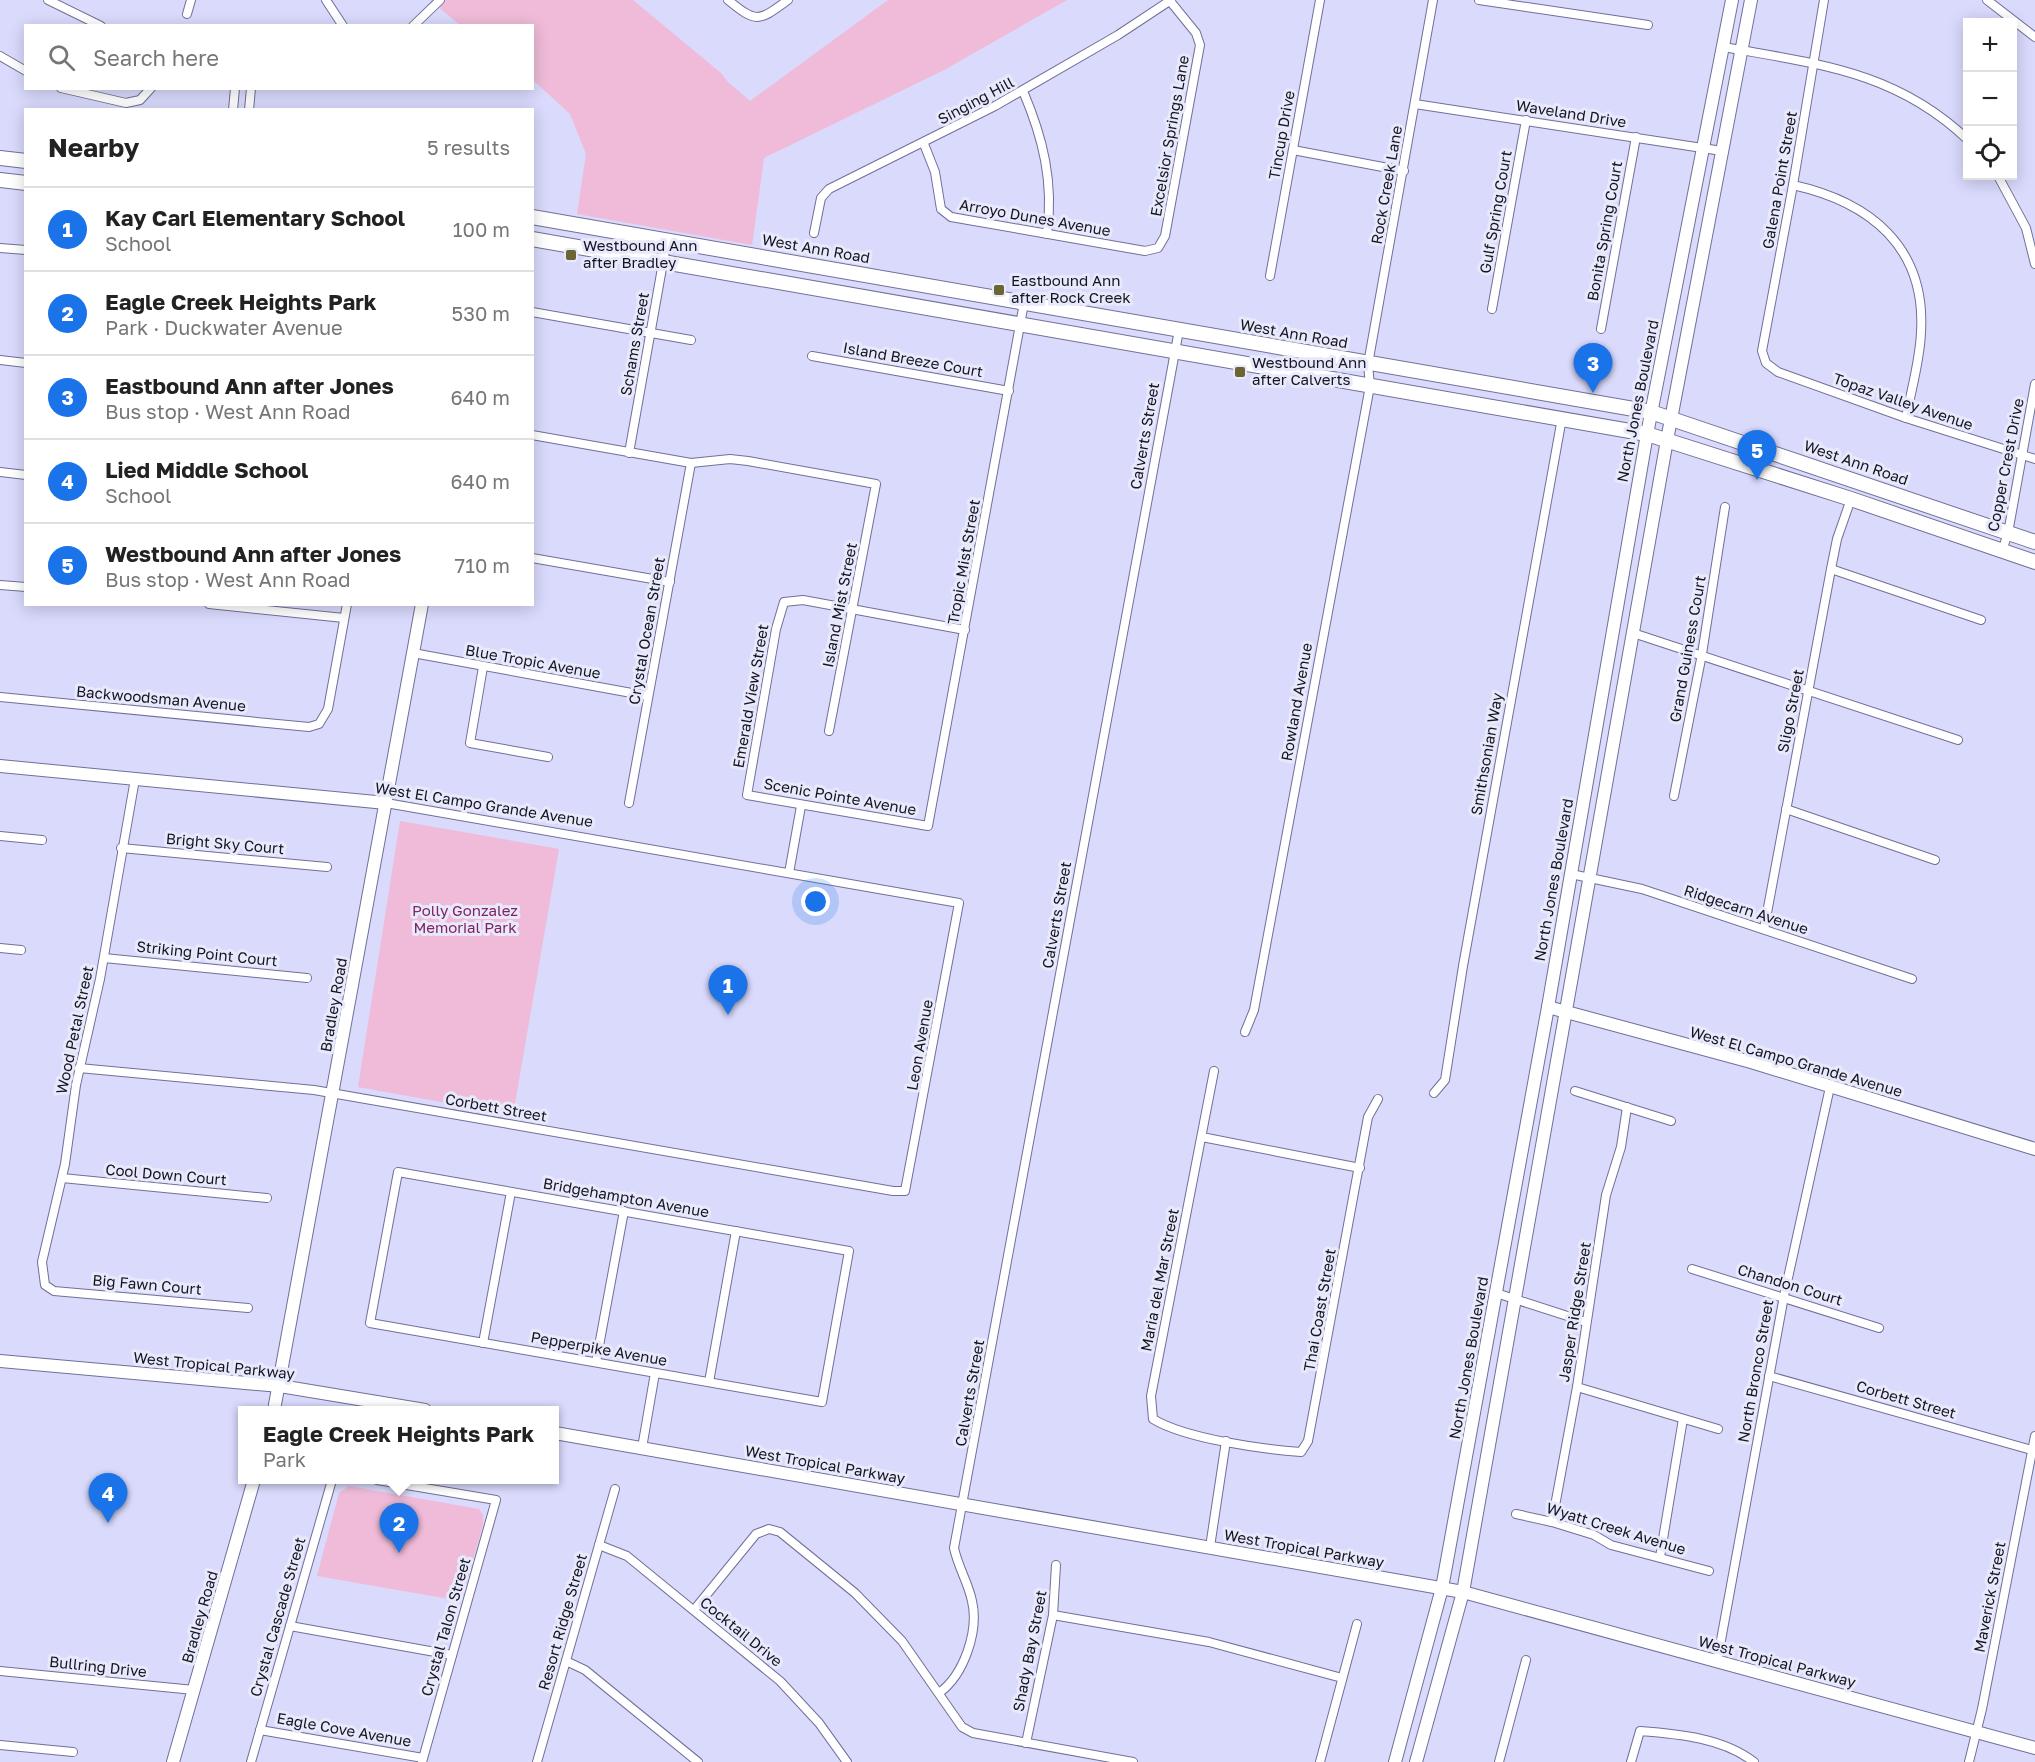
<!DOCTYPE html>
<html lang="en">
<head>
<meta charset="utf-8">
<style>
  body { margin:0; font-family:"Golos Text",sans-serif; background:#f2f2f2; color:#222 }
  .controls { position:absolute; right:18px; top:18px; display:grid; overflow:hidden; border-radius:0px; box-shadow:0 3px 15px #0003 }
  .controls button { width:54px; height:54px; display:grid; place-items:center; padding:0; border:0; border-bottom:2px solid #e0e0e0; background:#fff; color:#222; font:30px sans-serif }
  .you { position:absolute; left:816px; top:902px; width:21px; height:21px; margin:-15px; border:4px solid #fff; border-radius:50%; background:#1a73e8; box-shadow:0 0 0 9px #1a73e833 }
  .badge { display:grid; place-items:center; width:39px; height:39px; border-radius:50%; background:#1a73e8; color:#fff; font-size:20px; font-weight:700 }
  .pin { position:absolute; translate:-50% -50px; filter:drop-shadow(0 2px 3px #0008) }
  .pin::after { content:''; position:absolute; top:32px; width:21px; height:18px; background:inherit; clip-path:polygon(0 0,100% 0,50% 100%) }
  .popup { position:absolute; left:238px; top:1406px; width:321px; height:78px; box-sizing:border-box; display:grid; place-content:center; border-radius:0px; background:#fff; filter:drop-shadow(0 2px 4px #0005); font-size:20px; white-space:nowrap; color:#767676 }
  .popup b { font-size:22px; color:#222 }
  .popup::after { content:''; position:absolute; left:50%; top:100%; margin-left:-12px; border:12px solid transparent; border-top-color:#fff }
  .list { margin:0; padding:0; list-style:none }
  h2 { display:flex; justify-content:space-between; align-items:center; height:78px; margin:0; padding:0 24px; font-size:26px }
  h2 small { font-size:20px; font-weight:400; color:#767676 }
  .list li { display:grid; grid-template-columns:39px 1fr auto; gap:18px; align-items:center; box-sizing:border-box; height:84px; padding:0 24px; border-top:2px solid #e0e0e0 }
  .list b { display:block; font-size:22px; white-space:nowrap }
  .list p { margin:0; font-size:20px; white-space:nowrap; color:#767676 }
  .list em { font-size:20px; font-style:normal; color:#767676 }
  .icon { flex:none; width:33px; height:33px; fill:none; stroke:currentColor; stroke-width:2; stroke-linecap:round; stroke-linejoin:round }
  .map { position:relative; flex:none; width:2035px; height:1762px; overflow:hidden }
  .search { position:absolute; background:#fff; box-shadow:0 3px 15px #0003; left:24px; top:24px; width:510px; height:66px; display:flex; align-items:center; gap:15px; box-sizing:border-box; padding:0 21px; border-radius:0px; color:#767676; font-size:22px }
  .panel { position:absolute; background:#fff; box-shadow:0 3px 15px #0003; left:24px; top:108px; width:510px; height:498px; border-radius:0px }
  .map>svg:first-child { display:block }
  .green { fill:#efbbd8 }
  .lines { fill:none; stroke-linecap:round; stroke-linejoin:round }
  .street-casing { stroke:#707097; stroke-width:10 }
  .secondary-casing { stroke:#707097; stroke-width:14 }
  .primary-casing { stroke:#707097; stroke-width:16 }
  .street { stroke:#fff; stroke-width:8 }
  .secondary { stroke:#fff; stroke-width:12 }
  .primary { stroke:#fff; stroke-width:14 }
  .poi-dot { fill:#6a6532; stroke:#e8e9fa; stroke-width:2 }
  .labels { text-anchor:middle; stroke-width:6; stroke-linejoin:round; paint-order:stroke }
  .street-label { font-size:15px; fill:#141423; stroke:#e8e9fa }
  .poi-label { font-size:15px; fill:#141423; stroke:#e8e9fa; text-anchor:start }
  .park-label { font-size:15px; fill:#822262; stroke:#e8e9fa }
</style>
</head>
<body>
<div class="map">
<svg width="2035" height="1762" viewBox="0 0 2035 1762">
  <rect width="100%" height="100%" fill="#d9dafc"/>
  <g class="green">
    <polygon points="430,0 633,0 721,73 727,81 750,101 888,0 1067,0 944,70 764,158 752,245 577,214 586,154 570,114 533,80 532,26 460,25"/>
    <polygon points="400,821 559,849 513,1115 358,1087"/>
    <polygon points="349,1486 479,1509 483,1515 483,1525 461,1601 317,1576 339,1493"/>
  </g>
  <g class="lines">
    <g class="street-casing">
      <g id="street">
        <polyline points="48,0 101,26"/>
        <polyline points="326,0 343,26"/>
        <path d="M728 0C757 24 759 21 788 0"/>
        <polyline points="1479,0 1648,25"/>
        <polyline points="1824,0 1793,185 1762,351 1766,363 1778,372 1906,418 2035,459"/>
        <polyline points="1987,0 2035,37"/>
        <polyline points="187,14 191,0"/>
        <polyline points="413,26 440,0"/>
        <path d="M1724 47C1817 64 1896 71 1968 140"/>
        <polyline points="0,56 26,71"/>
        <polyline points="61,88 126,103 140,100 151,88"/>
        <path d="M1023 91C1043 138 1054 182 1047 234"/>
        <polyline points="1415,104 1722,151"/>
        <polyline points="233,110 235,88"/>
        <polyline points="249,110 251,88"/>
        <polyline points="924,144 935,172 941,209 951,217 1145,251 1158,248 1165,236 1200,45 1196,33 1170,1"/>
        <polyline points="1293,150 1404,171"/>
        <polyline points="1998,176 2026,228 2035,264"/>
        <path d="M1793 185C1870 202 1926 247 1921 332 1920 361 1911 390 1906 418"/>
        <polyline points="814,233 821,198 829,189 995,106 1118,35 1171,0"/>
        <polyline points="0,248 26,250"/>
        <polyline points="1270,276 1320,0"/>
        <polyline points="1492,309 1526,120"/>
        <polyline points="532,312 691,340"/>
        <polyline points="1601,329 1636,137"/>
        <polyline points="812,356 1009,391"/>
        <polyline points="0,360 26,363"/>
        <polyline points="532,435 691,463 730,459 748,461 876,484 829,731"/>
        <polyline points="629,453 667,240"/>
        <polyline points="0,472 26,475"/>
        <polyline points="2002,551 2008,533 2035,384"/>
        <polyline points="532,558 670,582"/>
        <polyline points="1831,569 1981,620"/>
        <polyline points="0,585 26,587"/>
        <polyline points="209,604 344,618"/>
        <polyline points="965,630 803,600 784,602 776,629 747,795 928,826 1024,303"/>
        <polyline points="1633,633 1958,740"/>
        <polyline points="413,653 648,696"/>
        <polyline points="483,667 470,743 548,757"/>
        <polyline points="0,697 309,727 319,724 328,709 347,604"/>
        <polyline points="135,779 100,979 76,1085 65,1164 42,1262 45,1285 54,1291 248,1308"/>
        <polyline points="1674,796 1702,654 1725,507"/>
        <polyline points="629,803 691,463"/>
        <polyline points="1786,809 1935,860"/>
        <polyline points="0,836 42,840"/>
        <polyline points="121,848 327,867"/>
        <polyline points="789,873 801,806"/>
        <polyline points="1571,874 1642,889 1912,979"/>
        <polyline points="1764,929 1831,569 1837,539 1851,499"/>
        <polyline points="0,948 21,950"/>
        <polyline points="104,958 307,978"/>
        <polyline points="1245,1032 1254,1010 1370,386 1368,364 1433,0"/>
        <polyline points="79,1068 314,1090 893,1191 905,1191 959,903 386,803"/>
        <path d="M1214 1071 1151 1396 1153 1419C1186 1439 1262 1449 1301 1452L1308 1441 1368 1117 1378 1099"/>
        <polyline points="1575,1091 1671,1121"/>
        <polyline points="1434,1093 1445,1080 1463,966 1562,418"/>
        <polyline points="1202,1137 1360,1168"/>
        <polygon points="398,1172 849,1251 822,1402 370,1323"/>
        <polyline points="62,1178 267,1198"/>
        <polyline points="1692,1269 1879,1328"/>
        <polyline points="1496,1293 1586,1322"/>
        <polyline points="483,1343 511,1192"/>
        <polyline points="596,1362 624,1211"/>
        <polyline points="1769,1376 2035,1451"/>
        <polyline points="709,1382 736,1231"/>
        <polyline points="1577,1387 1718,1429"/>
        <polyline points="642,1448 655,1373"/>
        <polyline points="377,1480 496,1500 422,1762"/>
        <polyline points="1516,1514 1552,1522 1594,1535 1611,1545 1709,1571"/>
        <polyline points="1552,1522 1577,1387 1606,1195 1621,1147 1627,1107"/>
        <polyline points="599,1545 627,1556 780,1681 819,1723 847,1762"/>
        <polyline points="1210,1547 1226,1441"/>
        <polyline points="1660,1557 1683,1419"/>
        <polyline points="694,1610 756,1534 769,1529 780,1532 855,1593 902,1641 962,1727 973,1733 1133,1762"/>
        <polyline points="1053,1615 1209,1642 1342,1678"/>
        <polyline points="290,1626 452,1655"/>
        <polyline points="566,1661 585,1670 698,1762"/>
        <polyline points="1717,1662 1784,1296 1830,1087"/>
        <polyline points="0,1671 194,1690"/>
        <path d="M939 1693C964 1675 979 1631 972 1601 968 1582 958 1567 954 1548L1179 330"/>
        <polyline points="260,1730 423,1758"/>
        <polyline points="1026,1743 1053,1615 1056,1565"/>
        <polyline points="0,1745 73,1752"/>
        <polyline points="251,1762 332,1480"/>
        <polyline points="537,1762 615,1489"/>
        <polyline points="1320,1762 1357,1624"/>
        <polyline points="1499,1762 1526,1660"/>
        <path d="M1631 1762 1640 1731C1679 1734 1723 1738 1754 1762"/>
        <polyline points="1969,1762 1982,1709 2035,1436"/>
      </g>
    </g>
    <g class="secondary-casing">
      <g id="secondary">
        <polyline points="0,766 386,803"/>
        <polyline points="1548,1007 1751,1062 2035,1149"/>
        <polyline points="0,1361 280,1386 425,1410"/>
        <polyline points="274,1410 422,604"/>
        <polyline points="555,1433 1463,1592 2035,1748"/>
        <polyline points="173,1762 254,1480"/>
        <polyline points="1395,1762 1442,1588 1548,1007 1647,434 1732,0"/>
        <polyline points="1416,1762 1463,1592 1667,440 1751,0"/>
      </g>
    </g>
    <g class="primary-casing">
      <g id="primary">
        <polyline points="0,158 26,161"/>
        <polyline points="0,180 26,183"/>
        <polyline points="532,217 1651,412 2035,542"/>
        <polyline points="532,239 1647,434 1851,499 2035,562"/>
      </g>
    </g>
    <use href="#street" class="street"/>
    <use href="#secondary" class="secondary"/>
    <use href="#primary" class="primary"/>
  </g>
  <g class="poi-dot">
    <rect x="565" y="249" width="12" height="12" rx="3"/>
    <rect x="993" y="284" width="12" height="12" rx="3"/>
    <rect x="1234" y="366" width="12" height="12" rx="3"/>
  </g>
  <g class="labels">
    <g class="street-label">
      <text transform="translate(976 101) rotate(-28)" y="5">Singing Hill</text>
      <text transform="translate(1571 114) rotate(9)" y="5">Waveland Drive</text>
      <text transform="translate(1282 135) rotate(-80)" y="5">Tincup Drive</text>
      <text transform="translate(1170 136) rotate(-80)" y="5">Excelsior Springs Lane</text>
      <text transform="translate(1780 180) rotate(-80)" y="5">Galena Point Street</text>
      <text transform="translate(1387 185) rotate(-80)" y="5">Rock Creek Lane</text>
      <text transform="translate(1496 212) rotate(-80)" y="5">Gulf Spring Court</text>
      <text transform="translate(1035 218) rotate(10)" y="5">Arroyo Dunes Avenue</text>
      <text transform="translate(1605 231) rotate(-80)" y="5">Bonita Spring Court</text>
      <text transform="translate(816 249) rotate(10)" y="5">West Ann Road</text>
      <text transform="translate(1294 334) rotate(10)" y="5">West Ann Road</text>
      <text transform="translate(635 344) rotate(-80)" y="5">Schams Street</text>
      <text transform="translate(913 360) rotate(10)" y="5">Island Breeze Court</text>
      <text transform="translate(1638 401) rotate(-79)" y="5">North Jones Boulevard</text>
      <text transform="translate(1903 402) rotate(19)" y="5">Topaz Valley Avenue</text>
      <text transform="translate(1145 436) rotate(-80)" y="5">Calverts Street</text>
      <text transform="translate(1856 463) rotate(19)" y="5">West Ann Road</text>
      <text transform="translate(2006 465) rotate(-79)" y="5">Copper Crest Drive</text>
      <text transform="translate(964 562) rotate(-80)" y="5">Tropic Mist Street</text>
      <text transform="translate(840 605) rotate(-79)" y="5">Island Mist Street</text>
      <text transform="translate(647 631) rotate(-80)" y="5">Crystal Ocean Street</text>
      <text transform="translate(1688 649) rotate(-80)" y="5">Grand Guiness Court</text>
      <text transform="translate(533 662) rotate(10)" y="5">Blue Tropic Avenue</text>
      <text transform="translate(751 696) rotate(-80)" y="5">Emerald View Street</text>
      <text transform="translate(161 699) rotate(5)" y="5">Backwoodsman Avenue</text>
      <text transform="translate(1297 702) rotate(-80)" y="5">Rowland Avenue</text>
      <text transform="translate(1791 711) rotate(-79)" y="5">Sligo Street</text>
      <text transform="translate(1487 754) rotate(-80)" y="5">Smithsonian Way</text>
      <text transform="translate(840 797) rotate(10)" y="5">Scenic Pointe Avenue</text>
      <text transform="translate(484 805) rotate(9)" y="5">West El Campo Grande Avenue</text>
      <text transform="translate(225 844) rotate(5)" y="5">Bright Sky Court</text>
      <text transform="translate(1554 880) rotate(-80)" y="5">North Jones Boulevard</text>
      <text transform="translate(1746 910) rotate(18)" y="5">Ridgecarn Avenue</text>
      <text transform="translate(1057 915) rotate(-80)" y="5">Calverts Street</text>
      <text transform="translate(207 954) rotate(6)" y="5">Striking Point Court</text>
      <text transform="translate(334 1005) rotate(-80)" y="5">Bradley Road</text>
      <text transform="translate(75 1030) rotate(-78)" y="5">Wood Petal Street</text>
      <text transform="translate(920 1045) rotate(-80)" y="5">Leon Avenue</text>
      <text transform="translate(1796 1062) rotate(16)" y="5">West El Campo Grande Avenue</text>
      <text transform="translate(496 1108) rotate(10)" y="5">Corbett Street</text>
      <text transform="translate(166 1175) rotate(5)" y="5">Cool Down Court</text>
      <text transform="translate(626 1198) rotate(10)" y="5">Bridgehampton Avenue</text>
      <text transform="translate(1160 1280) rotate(-79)" y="5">Maria del Mar Street</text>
      <text transform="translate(147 1285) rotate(5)" y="5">Big Fawn Court</text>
      <text transform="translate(1790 1285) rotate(17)" y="5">Chandon Court</text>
      <text transform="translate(1320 1310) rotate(-80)" y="5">Thai Coast Street</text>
      <text transform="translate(1575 1312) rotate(-81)" y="5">Jasper Ridge Street</text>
      <text transform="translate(599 1349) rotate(10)" y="5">Pepperpike Avenue</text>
      <text transform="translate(1469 1358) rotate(-80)" y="5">North Jones Boulevard</text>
      <text transform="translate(214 1366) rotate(6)" y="5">West Tropical Parkway</text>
      <text transform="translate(1756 1371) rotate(-80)" y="5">North Bronco Street</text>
      <text transform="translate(970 1393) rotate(-80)" y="5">Calverts Street</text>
      <text transform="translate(1906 1400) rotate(16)" y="5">Corbett Street</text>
      <text transform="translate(825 1465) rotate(10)" y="5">West Tropical Parkway</text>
      <text transform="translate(1616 1529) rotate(17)" y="5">Wyatt Creek Avenue</text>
      <text transform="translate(1304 1549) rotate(10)" y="5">West Tropical Parkway</text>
      <text transform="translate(1990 1597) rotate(-79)" y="5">Maverick Street</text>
      <text transform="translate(200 1617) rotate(-74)" y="5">Bradley Road</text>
      <text transform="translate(278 1617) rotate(-74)" y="5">Crystal Cascade Street</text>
      <text transform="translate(563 1622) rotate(-74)" y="5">Resort Ridge Street</text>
      <text transform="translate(446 1627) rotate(-74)" y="5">Crystal Talon Street</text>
      <text transform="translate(741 1632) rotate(39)" y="5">Cocktail Drive</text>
      <text transform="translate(1030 1651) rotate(-79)" y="5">Shady Bay Street</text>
      <text transform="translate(1777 1662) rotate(15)" y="5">West Tropical Parkway</text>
      <text transform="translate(98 1667) rotate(6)" y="5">Bullring Drive</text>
      <text transform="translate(344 1730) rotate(10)" y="5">Eagle Cove Avenue</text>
    </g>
    <g class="poi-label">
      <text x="583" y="251">Westbound Ann<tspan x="583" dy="17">after Bradley</tspan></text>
      <text x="1011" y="286">Eastbound Ann<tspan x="1011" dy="17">after Rock Creek</tspan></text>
      <text x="1252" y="368">Westbound Ann<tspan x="1252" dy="17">after Calverts</tspan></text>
    </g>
    <g class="park-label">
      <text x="465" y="916">Polly Gonzalez<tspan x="465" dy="17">Memorial Park</tspan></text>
    </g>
  </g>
</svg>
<div class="controls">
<button>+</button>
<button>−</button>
<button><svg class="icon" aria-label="locate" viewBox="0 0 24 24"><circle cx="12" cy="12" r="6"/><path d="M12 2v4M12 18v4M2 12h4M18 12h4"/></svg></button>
</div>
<div class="you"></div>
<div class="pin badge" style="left:728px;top:1015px">1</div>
<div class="pin badge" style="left:399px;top:1553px">2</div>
<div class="popup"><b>Eagle Creek Heights Park</b>Park</div>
<div class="pin badge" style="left:1593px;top:393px">3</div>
<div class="pin badge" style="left:108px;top:1523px">4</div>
<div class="pin badge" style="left:1757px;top:480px">5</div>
<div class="search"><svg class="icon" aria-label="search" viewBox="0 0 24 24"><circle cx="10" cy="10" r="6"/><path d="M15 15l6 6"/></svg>Search here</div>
<section class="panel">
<h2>Nearby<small>5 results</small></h2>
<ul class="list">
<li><span class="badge">1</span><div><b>Kay Carl Elementary School</b><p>School</p></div><em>100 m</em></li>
<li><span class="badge">2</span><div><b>Eagle Creek Heights Park</b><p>Park · Duckwater Avenue</p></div><em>530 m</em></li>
<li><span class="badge">3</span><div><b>Eastbound Ann after Jones</b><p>Bus stop · West Ann Road</p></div><em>640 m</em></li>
<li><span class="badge">4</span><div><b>Lied Middle School</b><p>School</p></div><em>640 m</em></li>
<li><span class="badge">5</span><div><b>Westbound Ann after Jones</b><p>Bus stop · West Ann Road</p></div><em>710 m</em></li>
</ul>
</section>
</div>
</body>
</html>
